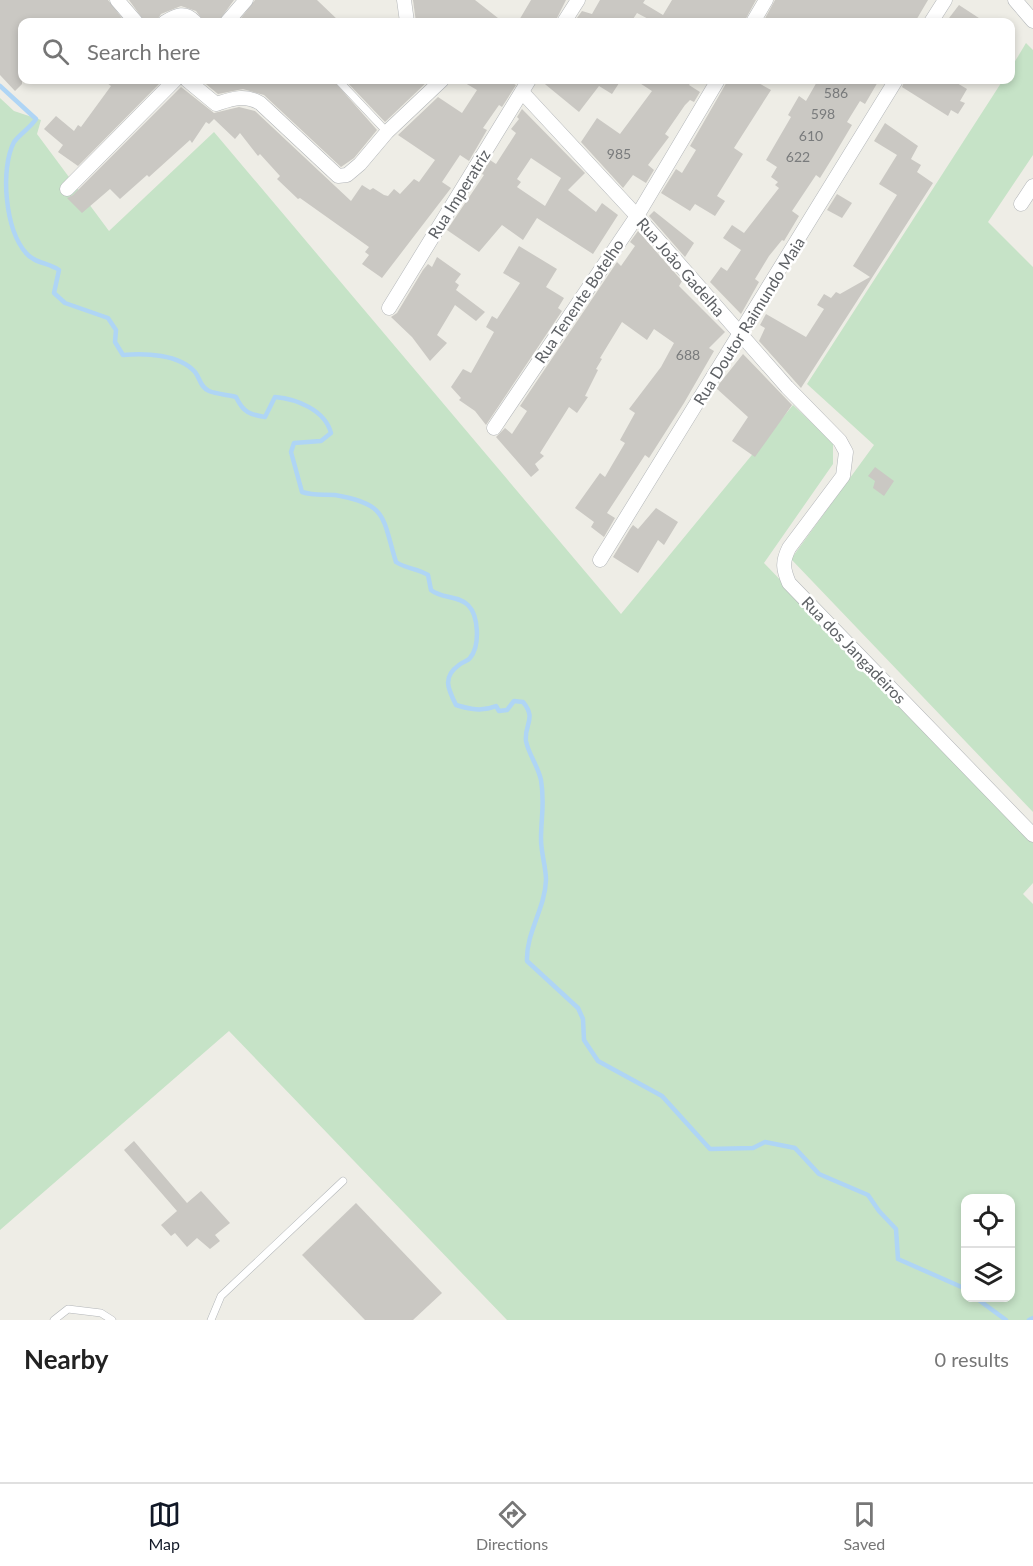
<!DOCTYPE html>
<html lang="en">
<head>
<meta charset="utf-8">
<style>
  body { margin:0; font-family:Lato,sans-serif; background:#f6f6f6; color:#222 }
  .controls { position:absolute; right:18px; bottom:18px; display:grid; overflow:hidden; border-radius:12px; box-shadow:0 3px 9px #0003 }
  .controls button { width:54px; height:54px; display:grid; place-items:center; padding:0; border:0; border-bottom:2px solid #e0e0e0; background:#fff; color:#222; font:30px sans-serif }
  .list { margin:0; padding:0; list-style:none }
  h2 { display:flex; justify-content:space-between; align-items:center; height:78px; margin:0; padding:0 24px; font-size:26px }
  h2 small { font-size:20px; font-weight:400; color:#767676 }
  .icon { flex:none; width:33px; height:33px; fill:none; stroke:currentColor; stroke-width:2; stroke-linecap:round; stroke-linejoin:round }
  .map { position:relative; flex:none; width:1033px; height:1320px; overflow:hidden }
  .search { position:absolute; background:#fff; box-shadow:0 3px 9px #0003; left:18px; right:18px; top:18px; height:66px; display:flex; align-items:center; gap:15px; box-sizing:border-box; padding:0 21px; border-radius:12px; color:#767676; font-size:22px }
  .sheet { height:162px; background:#fff }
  nav { display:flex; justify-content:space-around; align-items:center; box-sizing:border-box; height:84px; border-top:2px solid #e0e0e0; background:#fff; font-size:16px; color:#767676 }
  nav a { display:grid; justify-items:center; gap:3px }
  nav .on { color:#111827 }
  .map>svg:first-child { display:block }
  .green { fill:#c6e3c7; fill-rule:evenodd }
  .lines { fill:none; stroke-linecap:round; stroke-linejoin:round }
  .stream { stroke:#afd5f5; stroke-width:4.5 }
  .building { fill:#cac8c3; fill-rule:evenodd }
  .lane-casing { stroke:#b3b6b9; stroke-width:8 }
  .street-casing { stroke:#b3b6b9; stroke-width:15 }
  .lane { stroke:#fff; stroke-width:7 }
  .street { stroke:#fff; stroke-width:14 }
  .labels { text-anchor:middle; stroke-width:5; stroke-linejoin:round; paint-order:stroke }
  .number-label { font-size:14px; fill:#797b7c }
  .street-label { font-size:16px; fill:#5e6165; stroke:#fff }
</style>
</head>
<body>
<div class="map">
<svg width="1033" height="1320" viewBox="0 0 1033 1320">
  <rect width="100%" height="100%" fill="#eeede6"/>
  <g class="green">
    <polygon points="1026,43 1033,50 1033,155 988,222 1033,267 1033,812 791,559 874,445 807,384 1003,80 1010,80 1011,68"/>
    <path d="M0 98 14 111 41 120 37 134 109 231 214 132 621 614 793 405 833 443V464L764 563 1033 842V883L1023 894 1033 904V1320H507L229 1031 0 1230ZM966 1198H1010V1298H966Z"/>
  </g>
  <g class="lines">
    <g class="stream">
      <path d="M0 86 36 119C30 128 21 133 14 142 0 169 5 229 26 253 34 263 49 263 59 270L54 293 65 303 108 318 116 330 115 342 123 355C145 353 179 354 195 372 200 378 200 387 209 391 216 394 228 395 236 397 243 412 250 415 265 417L275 397C297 399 325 410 331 433L321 441 294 443 291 452 302 492C314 496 323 494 335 495 388 504 382 517 396 562 406 569 417 568 428 575L431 590C442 599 458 595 468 605 479 616 480 646 470 658 468 661 462 662 459 665 442 677 448 689 456 705 469 709 482 712 496 706L499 711 507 710 514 701 523 702C537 719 524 724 526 741 528 753 538 766 541 780 545 804 541 816 541 839 541 853 546 867 546 880 545 909 526 932 527 961L578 1008 583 1019 584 1040 598 1061 662 1096 710 1149 753 1148 765 1142 795 1148 819 1174 868 1195 879 1211 896 1229 898 1259 966 1289"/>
      <polyline points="976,1298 1006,1320"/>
      <polyline points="1029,1320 1033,1318"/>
    </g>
  </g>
  <g class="building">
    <polygon points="0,0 108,0 125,22 22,22 22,84 15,91 0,75"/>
    <polygon points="129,0 234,0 218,22 204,22 196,11 181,6 161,14 156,22 145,22"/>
    <polygon points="255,0 317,0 340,22 238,22"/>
    <polygon points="413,0 475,0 503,22 416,22"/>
    <polygon points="531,0 566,0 555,22 518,22"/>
    <polygon points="600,0 645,0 643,3 663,15 672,0 756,0 744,22 654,22 637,13 631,22 574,22 582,11 592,14"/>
    <polygon points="775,0 928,0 915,22 763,22"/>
    <polygon points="959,5 985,22 946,22"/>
    <polygon points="103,80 163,80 78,166 58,152 63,145 44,129 56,116 74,131 78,125 81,127 111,86"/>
    <polygon points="201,80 333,80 377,130 354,158 341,167 264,95 243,89 218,94"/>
    <polygon points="345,80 429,80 385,122"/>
    <polygon points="460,80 507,80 516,85 502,107 499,105 483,128 487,130 469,161 460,155 442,182 451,188 382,278 362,264 369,255 365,252 369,247 300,198 298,199 277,179 280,176 260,154 258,156 240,133 235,139 214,119 209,124 206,122 192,143 190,140 149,177 147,175 120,199 110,189 82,213 67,198 73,195 181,87 214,113 239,107 255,111 351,201 362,185 370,190 373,188 384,195 388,196 394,189 400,194 414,179 419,182 435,160 398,135 438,97 462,113 477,90"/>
    <polygon points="540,80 621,80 612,94 599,86 579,112"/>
    <polygon points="635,80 693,80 689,85 700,92 694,102 690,100 685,105 665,134 669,137 648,165 654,170 646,183 633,175 623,188 581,142 597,118 620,134 652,91"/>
    <polygon points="728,80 753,80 771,90 734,148 743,154 717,196 725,201 715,216 695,204 690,211 661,193 676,169 682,173 696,150 690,146"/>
    <polygon points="818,80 879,80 865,104 860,101 847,122 852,125 833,157 820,178 816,175 792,211 799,216 784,241 782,240 769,256 755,279 759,282 741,314 710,282 721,267 727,271 741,250 723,238 732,225 744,233 779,188 775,185 778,182 771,177 777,167 766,160 791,117 788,115 799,96 806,101"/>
    <polygon points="905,80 952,80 967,89 960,101 965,103 958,114 951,110 948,116 902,87"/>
    <path d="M522 109 585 173 568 190 596 212 602 203 618 215 593 254 537 218 523 240 502 225 479 252 447 230 484 175 482 174 490 160 496 164 516 133 511 129 519 119 517 117ZM531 158 561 178 545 206 517 187 521 182 517 179Z"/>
    <polygon points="885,123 918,146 911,159 921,165 917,172 933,183 801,388 759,341 765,328 760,325 766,314 806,337 824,309 817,305 824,294 831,298 836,292 840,294 870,277 853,266 897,195 879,184 897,155 874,141"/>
    <polygon points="837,194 852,203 842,218 827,210"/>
    <polygon points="654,211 694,243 685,257 649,216"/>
    <polygon points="638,231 682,281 679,286 725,332 709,348 714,351 684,403 649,458 645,455 607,513 615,518 604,537 591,527 594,522 575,508 600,473 605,477 612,465 625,443 620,440 635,413 629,409 661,367 674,343 654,329 647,340 622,322 600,358 602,359 596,369 598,370 585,396 588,397 577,413 569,407 540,453 544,456 535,464 539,470 531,477 496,437 505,428 512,434 527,411 520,406 617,262 621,266 635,246 630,242"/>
    <polygon points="519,246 557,269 546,287 564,298 558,308 562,311 486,425 475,411 459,400 461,398 451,387 463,369 471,373 494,332 486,327 492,316 497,319 520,283 503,273"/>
    <polygon points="437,257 461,274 455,282 459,285 456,290 485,312 476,321 455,305 437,335 447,343 430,361 412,337 391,317 397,313 423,270 428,264 432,267"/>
    <polygon points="743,354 792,405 755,457 732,441 748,417 716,388"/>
    <polygon points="875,467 894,481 884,496 873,488 875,481 868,476"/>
    <polygon points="656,508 678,522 664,545 658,540 638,573 613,557 630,529 633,525 638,529"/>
    <polygon points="134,1141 187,1203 201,1191 230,1223 215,1235 220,1241 210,1249 197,1238 187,1247 175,1233 171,1236 161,1225 177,1211 124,1150"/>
    <polygon points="356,1203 442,1293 413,1320 365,1320 302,1255"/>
  </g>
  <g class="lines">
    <g class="lane-casing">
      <g id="lane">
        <polyline points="338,80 387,132"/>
        <polyline points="54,1320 68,1309 101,1313 112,1320"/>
        <polyline points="211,1320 221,1296 343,1181"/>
      </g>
    </g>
    <g class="street-casing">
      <g id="street">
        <polyline points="117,0 136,22"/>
        <polyline points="404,0 407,22"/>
        <polyline points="1015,0 1033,21"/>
        <path d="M165 22C177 15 185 11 195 22"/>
        <polyline points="227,22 246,0"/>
        <polyline points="564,22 578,0"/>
        <polyline points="753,22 766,0"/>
        <polyline points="931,22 945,0"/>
        <path d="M187 80 216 104C232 99 244 94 260 103L338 176 347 175 360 164 387 132 442 80"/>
        <path d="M522 92 637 216 787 387 840 441 846 452 843 476 789 548C782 562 783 569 789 583L1033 835"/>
        <polyline points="67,189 175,80"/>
        <polyline points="1021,204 1033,186"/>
        <polyline points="389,308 529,80"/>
        <polyline points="494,428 637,216 718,80"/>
        <polyline points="600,560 896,80"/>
      </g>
    </g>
    <use href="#lane" class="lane"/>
    <use href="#street" class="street"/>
  </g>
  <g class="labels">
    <g class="number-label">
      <text x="836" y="98">586</text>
      <text x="823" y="119">598</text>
      <text x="811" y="141">610</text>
      <text x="619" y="159">985</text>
      <text x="798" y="162">622</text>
      <text x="688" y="360">688</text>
    </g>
    <g class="street-label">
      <text transform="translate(459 194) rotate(-58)" y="6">Rua Imperatriz</text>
      <text transform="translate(681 267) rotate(49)" y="6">Rua João Gadelha</text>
      <text transform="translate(579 301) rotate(-56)" y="6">Rua Tenente Botelho</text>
      <text transform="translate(749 321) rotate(-58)" y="6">Rua Doutor Raimundo Maia</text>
      <text transform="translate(854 650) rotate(46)" y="6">Rua dos Jangadeiros</text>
    </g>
  </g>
</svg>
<div class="controls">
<button><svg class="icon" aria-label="locate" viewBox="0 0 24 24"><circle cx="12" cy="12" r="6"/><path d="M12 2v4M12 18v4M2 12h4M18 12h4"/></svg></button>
<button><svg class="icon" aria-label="layers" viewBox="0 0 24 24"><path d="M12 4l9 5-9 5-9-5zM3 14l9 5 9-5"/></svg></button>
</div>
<div class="search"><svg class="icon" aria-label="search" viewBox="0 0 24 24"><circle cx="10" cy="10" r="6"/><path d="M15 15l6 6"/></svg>Search here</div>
</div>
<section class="sheet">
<h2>Nearby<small>0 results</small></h2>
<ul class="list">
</ul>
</section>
<nav>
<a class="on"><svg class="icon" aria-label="map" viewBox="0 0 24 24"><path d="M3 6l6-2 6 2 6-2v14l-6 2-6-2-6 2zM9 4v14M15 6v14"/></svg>Map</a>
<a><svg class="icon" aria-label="directions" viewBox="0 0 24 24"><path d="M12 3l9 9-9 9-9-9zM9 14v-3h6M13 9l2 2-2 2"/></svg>Directions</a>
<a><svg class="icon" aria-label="saved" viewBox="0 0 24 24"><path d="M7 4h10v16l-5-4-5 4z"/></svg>Saved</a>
</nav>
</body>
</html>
